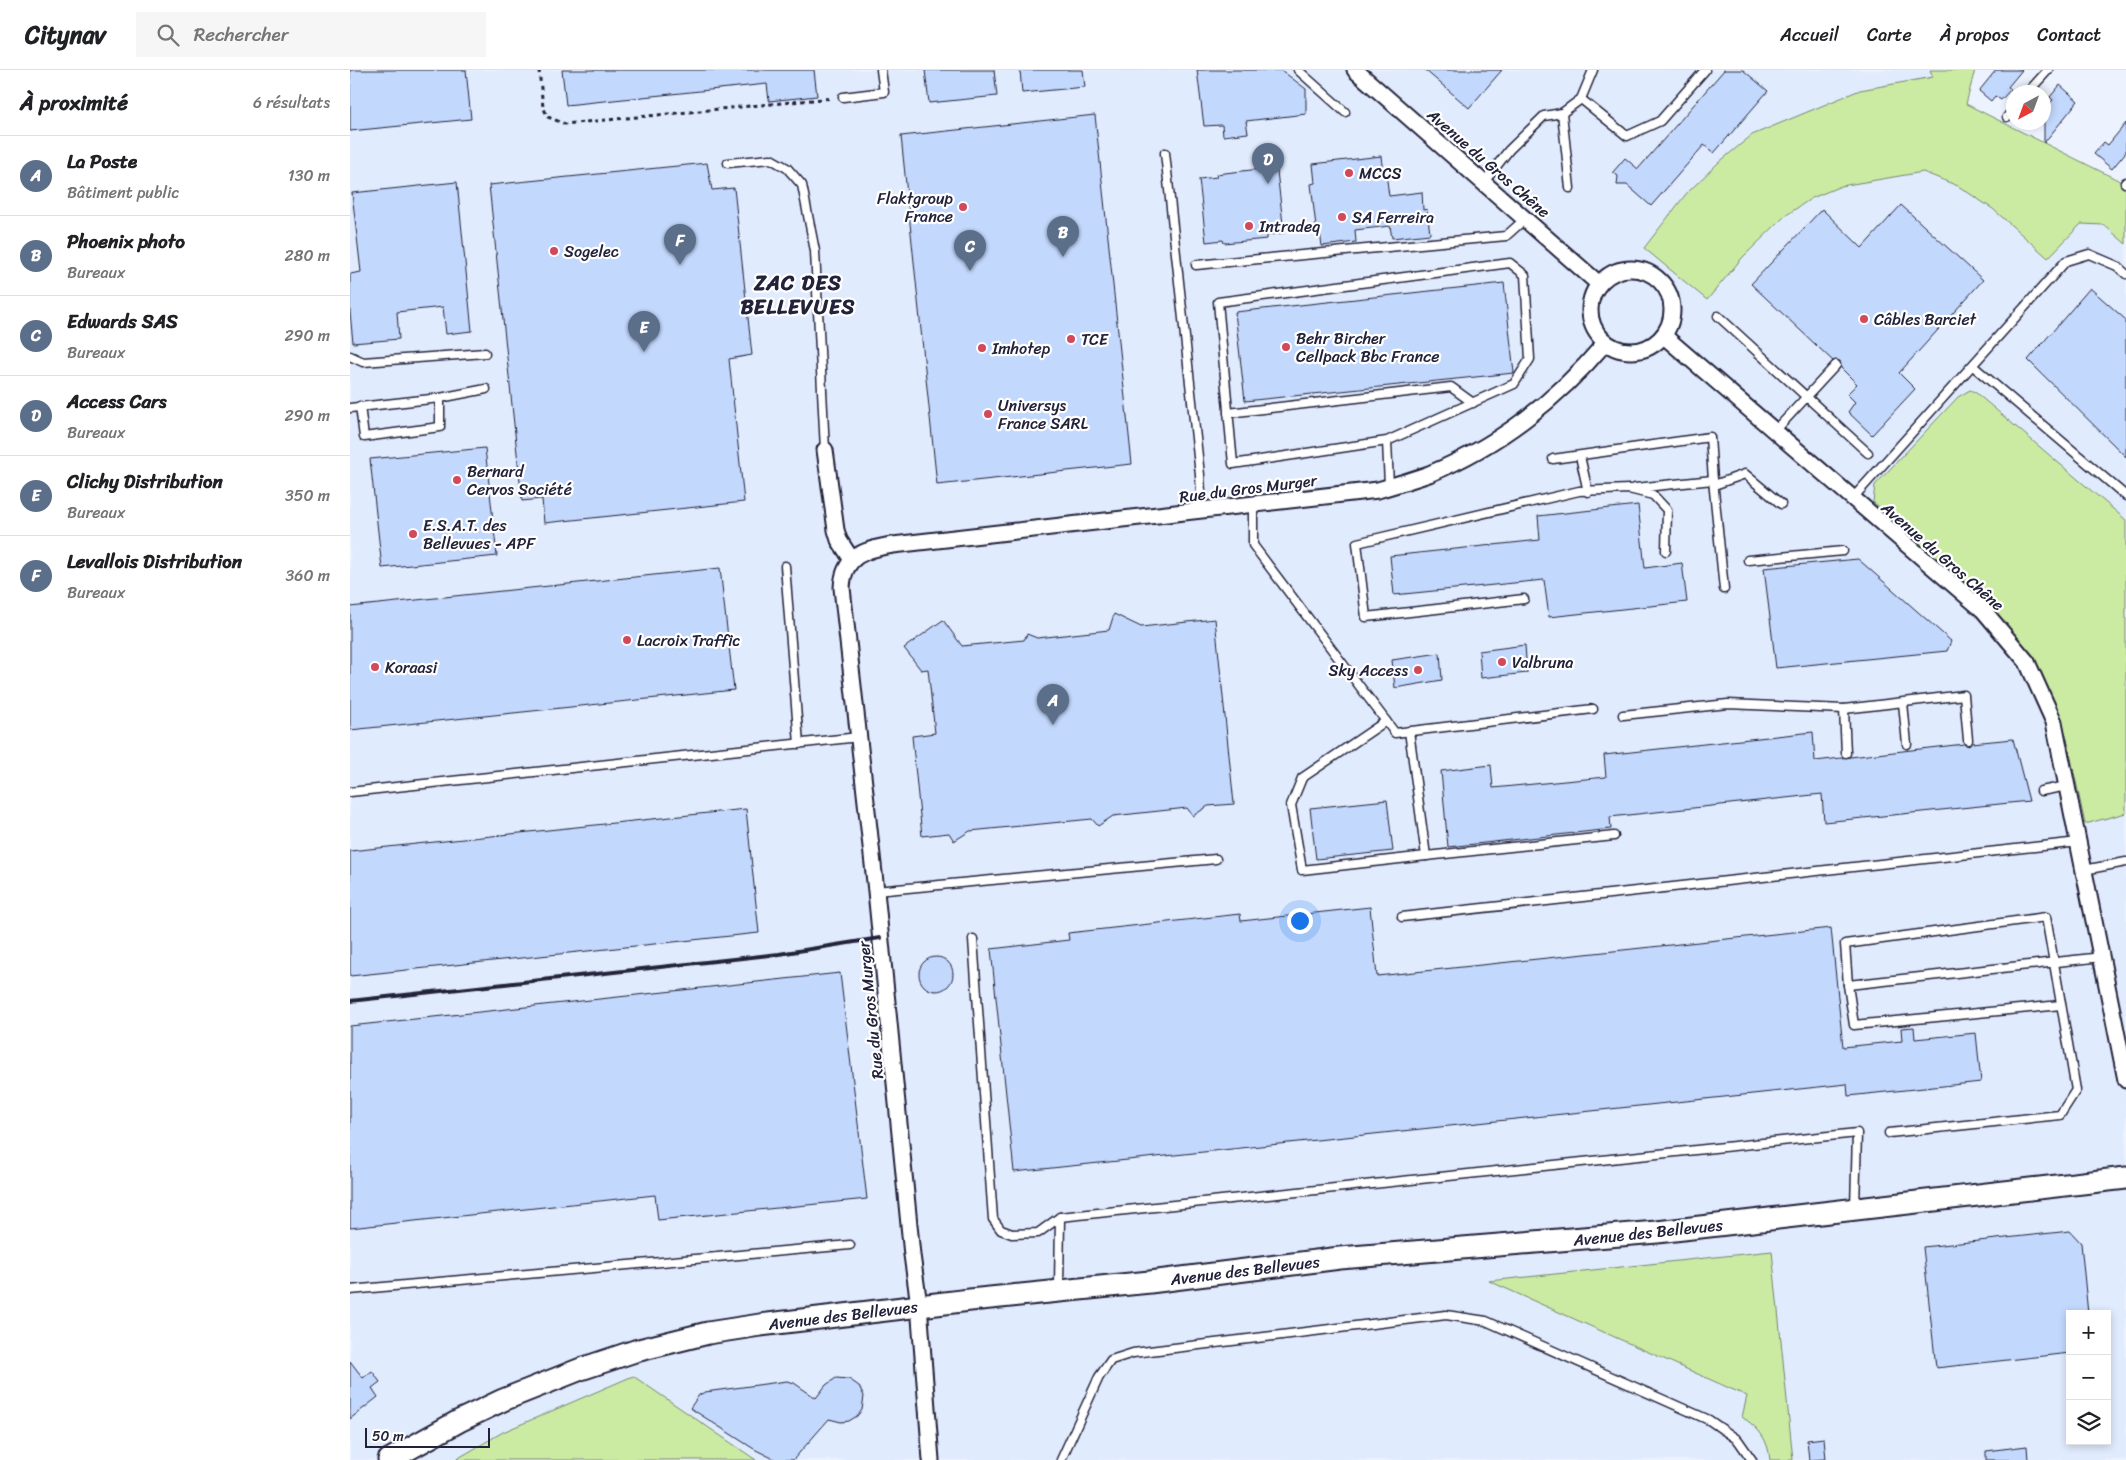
<!DOCTYPE html>
<html lang="fr">
<head>
<meta charset="utf-8">
<style>
  body { margin:0; font-family:Sriracha,sans-serif; background:#f6f6f6; color:#202124 }
  .controls { position:absolute; right:15px; bottom:15px; display:grid; overflow:hidden; border-radius:0px; box-shadow:0 2px 8px #0003 }
  .controls button { width:45px; height:45px; display:grid; place-items:center; padding:0; border:0; border-bottom:1px solid #e0e0e0; background:#fff; color:#202124; font:25px sans-serif }
  .compass { position:absolute; left:1656px; top:15px; width:45px; height:45px; border-radius:50%; background:#fff; box-shadow:0 2px 8px #0003; rotate:221deg }
  .scale { position:absolute; left:15px; bottom:12px; width:125px; box-sizing:border-box; padding-left:5px; border:2px solid #22223b; border-top:0; font-size:14px; line-height:18px; white-space:nowrap; color:#22223b; -webkit-text-stroke:4px #fff; paint-order:stroke }
  .you { position:absolute; left:949px; top:850px; width:18px; height:18px; margin:-12px; border:4px solid #fff; border-radius:50%; background:#1a73e8; box-shadow:0 0 0 8px #1a73e833 }
  .badge { display:grid; place-items:center; width:32px; height:32px; border-radius:50%; background:#0b8043; color:#fff; font-size:16px; font-weight:700 }
  .pin { position:absolute; translate:-50% -41px; filter:drop-shadow(0 1px 2px #0008) }
  .pin::after { content:''; position:absolute; top:26px; width:18px; height:15px; background:inherit; clip-path:polygon(0 0,100% 0,50% 100%) }
  .list { margin:0; padding:0; list-style:none }
  h2 { display:flex; justify-content:space-between; align-items:center; height:65px; margin:0; padding:0 20px; font-size:21px }
  h2 small { font-size:16px; font-weight:400; color:#757577 }
  .list li { display:grid; grid-template-columns:32px 1fr auto; gap:15px; align-items:center; box-sizing:border-box; height:80px; padding:0 20px; border-top:1px solid #e0e0e0 }
  .list b { display:block; font-size:19px; white-space:nowrap }
  .list p { margin:0; font-size:16px; white-space:nowrap; color:#757577 }
  .list em { font-size:16px; font-style:normal; color:#757577 }
  .icon { flex:none; width:28px; height:28px; fill:none; stroke:currentColor; stroke-width:2; stroke-linecap:round; stroke-linejoin:round }
  .map { position:relative; flex:none; width:1776px; height:1390px; overflow:hidden }
  header { display:flex; align-items:center; gap:30px; box-sizing:border-box; height:70px; padding:0 25px; background:#fff; border-bottom:1px solid #e0e0e0 }
  header strong { font-size:24px }
  nav { display:flex; gap:28px; margin-inline-start:auto; font-size:18px }
  .search { width:350px; height:45px; background:#f6f6f6; display:flex; align-items:center; gap:12px; box-sizing:border-box; padding:0 18px; border-radius:0px; color:#757577; font-size:19px }
  main { display:flex }
  aside { flex:1; background:#fff }
  .map>svg:first-child { display:block }
  .built { fill:#e0ebfe; fill-rule:evenodd }
  .green { fill:#cbeba3; stroke:#76866f }
  .building { fill:#c2d8fd; stroke:#22223b }
  .lines { fill:none; stroke-linecap:round; stroke-linejoin:round }
  .lane-casing { stroke:#22223b; stroke-width:11 }
  .street-casing { stroke:#22223b; stroke-width:19 }
  .secondary-casing { stroke:#22223b; stroke-width:25 }
  .path { stroke:#22223b; stroke-width:3; stroke-dasharray:4 4; stroke-linecap:butt }
  .lane { stroke:#fff; stroke-width:8 }
  .street { stroke:#fff; stroke-width:15 }
  .secondary { stroke:#fff; stroke-width:21 }
  .rail { stroke:#22223b; stroke-width:4 }
  .poi-dot { fill:#d1495b; stroke:#fff; stroke-width:2 }
  .labels { text-anchor:middle; stroke-width:4.5; stroke-linejoin:round; paint-order:stroke }
  .street-label { font-size:16px; fill:#22223b; stroke:#fff }
  .poi-label { font-size:16px; fill:#22223b; stroke:#fff; text-anchor:start }
  .district-label { font-size:21px; font-weight:bold; letter-spacing:1px; fill:#22223b; stroke:#fff }
</style>
</head>
<body>
<header>
<strong>Citynav</strong>
<div class="search"><svg class="icon" aria-label="search" viewBox="0 0 24 24"><circle cx="10" cy="10" r="6"/><path d="M15 15l6 6"/></svg>Rechercher</div>
<nav><a>Accueil</a><a>Carte</a><a>À propos</a><a>Contact</a></nav>
</header>
<main>
<aside>
<h2>À proximité<small>6 résultats</small></h2>
<ul class="list">
<li><span class="badge" style="background:#5c6f8a">A</span><div><b>La Poste</b><p>Bâtiment public</p></div><em>130 m</em></li>
<li><span class="badge" style="background:#5c6f8a">B</span><div><b>Phoenix photo</b><p>Bureaux</p></div><em>280 m</em></li>
<li><span class="badge" style="background:#5c6f8a">C</span><div><b>Edwards SAS</b><p>Bureaux</p></div><em>290 m</em></li>
<li><span class="badge" style="background:#5c6f8a">D</span><div><b>Access Cars</b><p>Bureaux</p></div><em>290 m</em></li>
<li><span class="badge" style="background:#5c6f8a">E</span><div><b>Clichy Distribution</b><p>Bureaux</p></div><em>350 m</em></li>
<li><span class="badge" style="background:#5c6f8a">F</span><div><b>Levallois Distribution</b><p>Bureaux</p></div><em>360 m</em></li>
</ul>
</aside>
<div class="map">
<svg width="1776" height="1390" viewBox="0 0 1776 1390">
  <rect width="100%" height="100%" fill="#edf3fe"/>
  <filter id="ink" filterUnits="userSpaceOnUse"><feTurbulence type="fractalNoise" baseFrequency=".02" numOctaves="2"/><feDisplacementMap in="SourceGraphic" scale="10" xChannelSelector="R" yChannelSelector="G"/><feConvolveMatrix kernelMatrix="1 2 1 2 8 2 1 2 1" color-interpolation-filters="sRGB"/></filter>
  <g filter="url(#ink)">
    <path class="built" d="M0 0H1625L1616 34 1768 110 1776 117V1390H0ZM1720 1244H1757V1371H1720Z"/>
    <g class="green">
      <polygon points="1580,0 1625,0 1616,34 1768,110 1776,117 1776,174 1754,155 1731,154 1698,188 1643,139 1608,116 1573,102 1491,116 1462,128 1435,146 1392,188 1357,230 1294,178 1336,124 1368,93 1402,65 1510,20 1583,7"/>
      <polygon points="1620,320 1625,322 1776,450 1776,743 1735,754 1717,669 1709,643 1688,598 1639,535 1523,432 1525,415 1608,327"/>
      <path d="M1422 1181 1443 1390H1420C1418 1369 1409 1358 1392 1347L1397 1326 1139 1211Z"/>
      <polygon points="283,1306 406,1390 105,1390 153,1362"/>
    </g>
    <g class="building">
      <polygon points="0,0 116,0 121,49 0,61"/>
      <polygon points="212,0 464,0 467,26 419,31 417,14 216,35"/>
      <polygon points="575,0 644,0 647,26 579,33"/>
      <polygon points="670,0 733,0 735,17 672,23"/>
      <polygon points="847,0 931,0 956,19 956,44 896,51 898,63 873,66 872,55 854,56"/>
      <polygon points="1075,0 1152,0 1119,38"/>
      <polygon points="1374,0 1393,0 1418,21 1364,83 1354,75 1301,136 1277,115 1267,115 1268,106 1263,102 1275,88 1288,99"/>
      <polygon points="1646,0 1672,0 1658,17 1661,19 1651,30 1645,26 1641,31 1629,21"/>
      <polygon points="1710,15 1728,31 1694,73 1694,40 1703,30 1700,27"/>
      <polygon points="745,45 782,394 587,415 551,66"/>
      <polygon points="1776,53 1776,82 1762,99 1744,84 1754,72 1758,75"/>
      <polygon points="1031,86 1033,103 1036,103 1039,126 1072,122 1073,140 1077,139 1080,164 1042,168 1040,156 1005,160 1006,172 972,176 969,156 966,157 961,114 965,113 963,94"/>
      <polygon points="357,93 362,120 384,118 402,285 379,289 394,432 194,453 192,429 172,431 139,115"/>
      <polygon points="910,99 910,103 927,101 934,163 917,165 917,169 874,173 873,170 856,172 849,109 867,107 866,104"/>
      <polygon points="107,112 122,261 96,264 93,237 47,242 49,269 3,273 0,242 0,204 11,202 2,123"/>
      <polygon points="1551,135 1633,210 1549,303 1565,319 1522,365 1498,342 1505,332 1497,324 1507,314 1491,298 1490,291 1483,291 1401,214 1472,139 1512,178"/>
      <polygon points="1154,213 1164,303 895,331 885,242"/>
      <polygon points="1740,218 1776,250 1776,387 1678,290"/>
      <polygon points="135,378 147,486 32,498 20,389"/>
      <polygon points="1288,435 1295,498 1332,493 1337,532 1199,547 1194,510 1044,525 1040,486 1190,470 1188,446"/>
      <polygon points="1508,489 1601,571 1597,581 1426,598 1414,498"/>
      <polygon points="370,498 384,620 0,660 0,537"/>
      <polygon points="764,544 791,557 865,549 884,734 858,736 843,746 837,738 763,746 748,756 742,749 620,761 604,771 599,763 572,766 562,666 585,663 578,599 571,600 554,578 593,550 612,576 674,570 677,564 687,568 759,560"/>
      <polygon points="1175,575 1177,603 1131,608 1129,581"/>
      <polygon points="1090,583 1092,610 1045,618 1042,590"/>
      <polygon points="1463,662 1465,691 1614,674 1619,676 1622,673 1663,669 1679,731 1474,752 1472,724 1260,747 1261,759 1098,777 1091,701 1141,695 1143,718 1256,707 1254,685"/>
      <polygon points="1037,730 1043,781 966,789 960,738"/>
      <polygon points="396,739 409,863 0,906 0,781"/>
      <polygon points="1020,837 1027,906 1481,858 1493,977 1552,971 1551,958 1564,957 1565,969 1626,963 1631,1012 1498,1026 1497,1014 664,1102 641,879 719,870 718,863 890,844 891,851"/>
      <circle cx="586" cy="904" r="17"/>
      <polygon points="490,903 517,1129 308,1150 305,1125 0,1158 0,956"/>
      <polygon points="1720,1161 1731,1173 1738,1244 1720,1244 1720,1283 1586,1298 1573,1177"/>
      <polygon points="0,1291 13,1308 22,1301 30,1312 22,1318 28,1327 0,1349"/>
      <polygon points="486,1308 499,1309 509,1316 514,1326 512,1340 507,1346 499,1351 491,1352 479,1349 443,1390 426,1390 404,1379 340,1338 349,1325 355,1322 437,1311 444,1313 466,1328 476,1315"/>
      <polygon points="1474,1368 1476,1389 1459,1390 1457,1370"/>
      <polygon points="1677,1376 1678,1390 1636,1390 1636,1381"/>
    </g>
    <g class="lines">
      <g class="lane-casing">
        <g id="lane">
          <polyline points="948,0 995,42"/>
          <polyline points="1678,22 1698,0"/>
          <polyline points="493,27 534,22 531,0"/>
          <polyline points="1231,29 1277,66 1310,51 1355,0"/>
          <polyline points="1212,43 1231,29 1243,0"/>
          <polyline points="1657,47 1664,39"/>
          <polyline points="815,83 850,405 852,441"/>
          <polyline points="378,93 421,89 437,98 452,115 465,181 475,380"/>
          <polyline points="1134,112 1159,80 1194,46 1212,43 1220,118"/>
          <polyline points="1775,113 1776,112"/>
          <polyline points="846,195 1156,166 1176,148"/>
          <polyline points="1368,246 1518,383"/>
          <polyline points="0,286 13,292 135,283"/>
          <polyline points="1623,296 1776,426"/>
          <polyline points="10,336 14,367 90,357 90,328"/>
          <polyline points="0,338 90,328 136,319"/>
          <polyline points="878,343 1101,317 1123,333"/>
          <polyline points="1425,361 1486,295"/>
          <polyline points="1037,371 1164,314 1180,289 1175,205 1160,193 868,232 883,394 1037,371 1039,416"/>
          <polyline points="1230,386 1238,422"/>
          <polyline points="1203,389 1360,367 1363,410 1374,519"/>
          <polyline points="1364,415 1395,404 1431,434"/>
          <polyline points="1285,418 1363,410"/>
          <polyline points="1502,429 1716,191 1739,184 1767,196 1776,204"/>
          <polyline points="903,435 903,475 1045,663 1243,639"/>
          <polyline points="1398,490 1493,481"/>
          <polyline points="435,496 449,674"/>
          <polyline points="1174,529 1016,547 1007,473 1229,421 1279,419 1303,425 1317,440 1316,481"/>
          <polyline points="1553,633 1557,674"/>
          <polyline points="1494,639 1496,683"/>
          <polyline points="1273,645 1378,634 1494,639 1614,625 1618,670"/>
          <polyline points="1036,651 952,708 941,735 952,800 1076,786"/>
          <polyline points="1059,661 1076,786 1264,766"/>
          <polyline points="1691,721 1717,716"/>
          <polyline points="0,722 509,667"/>
          <polyline points="1734,800 1776,792"/>
          <polyline points="526,821 866,789"/>
          <polyline points="1052,847 1729,772"/>
          <polyline points="623,869 643,1149 651,1160 662,1164 688,1163 710,1147 1507,1063 1505,1138"/>
          <polyline points="1498,915 1504,955 1711,935"/>
          <path d="M1539 1063 1710 1045 1726 1020C1716 962 1706 904 1696 847L1495 874 1498 915 1752 887"/>
          <polyline points="709,1219 710,1147"/>
          <polyline points="0,1220 500,1175"/>
          <polyline points="711,1390 749,1307 761,1290 783,1283 1096,1245 1136,1251 1359,1350 1388,1370 1402,1390"/>
        </g>
      </g>
      <g class="street-casing">
        <g id="street">
          <polyline points="1005,0 1249,214"/>
          <circle cx="1281" cy="240" r="41"/>
          <polyline points="1314,266 1633,540 1677,592 1704,652 1776,1010"/>
          <polyline points="475,380 486,460 489,470 502,490"/>
          <path d="M581 1390 569 1235 562 1185 526 821 492 518C493 486 515 479 543 475L1028 420C1045 415 1062 410 1079 404 1148 376 1208 329 1255 273"/>
        </g>
      </g>
      <g class="secondary-casing">
        <polyline id="secondary" points="39,1390 109,1351 153,1330 231,1299 285,1281 358,1263 410,1255 620,1230 800,1212 990,1188 1307,1162 1776,1108"/>
      </g>
      <polyline class="path" points="189,0 193,37 198,47 215,54 483,28"/>
      <use href="#lane" class="lane"/>
      <use href="#street" class="street"/>
      <use href="#secondary" class="secondary"/>
      <polyline class="rail" points="0,931 429,884 530,868"/>
    </g>
  </g>
  <g class="poi-dot">
    <circle cx="999" cy="103" r="5"/>
    <circle cx="613" cy="137" r="5"/>
    <circle cx="992" cy="147" r="5"/>
    <circle cx="899" cy="156" r="5"/>
    <circle cx="204" cy="181" r="5"/>
    <circle cx="1514" cy="249" r="5"/>
    <circle cx="721" cy="269" r="5"/>
    <circle cx="936" cy="277" r="5"/>
    <circle cx="632" cy="278" r="5"/>
    <circle cx="638" cy="344" r="5"/>
    <circle cx="107" cy="410" r="5"/>
    <circle cx="63" cy="464" r="5"/>
    <circle cx="277" cy="570" r="5"/>
    <circle cx="1152" cy="592" r="5"/>
    <circle cx="25" cy="597" r="5"/>
    <circle cx="1068" cy="600" r="5"/>
  </g>
  <g class="labels">
    <g class="street-label">
      <text transform="translate(1139 93) rotate(41)" y="6">Avenue du Gros Chêne</text>
      <text transform="translate(898 418) rotate(-7)" y="6">Rue du Gros Murger</text>
      <text transform="translate(1593 486) rotate(41)" y="6">Avenue du Gros Chêne</text>
      <text transform="translate(520 940) rotate(-96)" y="6">Rue du Gros Murger</text>
      <text transform="translate(1298 1162) rotate(-6)" y="6">Avenue des Bellevues</text>
      <text transform="translate(895 1200) rotate(-7)" y="6">Avenue des Bellevues</text>
      <text transform="translate(493 1245) rotate(-7)" y="6">Avenue des Bellevues</text>
    </g>
    <g class="poi-label">
      <text x="1009" y="109">MCCS</text>
      <text x="603" y="134" text-anchor="end">Flaktgroup<tspan x="603" dy="18">France</tspan></text>
      <text x="1002" y="153">SA Ferreira</text>
      <text x="909" y="162">Intradeq</text>
      <text x="214" y="187">Sogelec</text>
      <text x="1524" y="255">Câbles Barciet</text>
      <text x="946" y="274">Behr Bircher<tspan x="946" dy="18">Cellpack Bbc France</tspan></text>
      <text x="731" y="275">TCE</text>
      <text x="642" y="284">Imhotep</text>
      <text x="648" y="341">Universys<tspan x="648" dy="18">France SARL</tspan></text>
      <text x="117" y="407">Bernard<tspan x="117" dy="18">Cervos Société</tspan></text>
      <text x="73" y="461">E.S.A.T. des<tspan x="73" dy="18">Bellevues - APF</tspan></text>
      <text x="287" y="576">Lacroix Traffic</text>
      <text x="1162" y="598">Valbruna</text>
      <text x="35" y="603">Koraasi</text>
      <text x="1058" y="606" text-anchor="end">Sky Access</text>
    </g>
    <g class="district-label">
      <text x="448" y="220">ZAC DES<tspan x="448" dy="24">BELLEVUES</tspan></text>
    </g>
  </g>
</svg>
<div class="controls">
<button>+</button>
<button>−</button>
<button><svg class="icon" aria-label="layers" viewBox="0 0 24 24"><path d="M12 4l9 5-9 5-9-5zM3 14l9 5 9-5"/></svg></button>
</div>
<svg class="compass" viewBox="-18 -18 36 36"><path d="M0-13l5 13h-10z" fill="#e53935"/><path d="M0 13l5-13h-10z" fill="#757577"/></svg>
<div class="scale">50 m</div>
<div class="you"></div>
<div class="pin badge" style="left:703px;top:655px;background:#5c6f8a">A</div>
<div class="pin badge" style="left:713px;top:187px;background:#5c6f8a">B</div>
<div class="pin badge" style="left:620px;top:201px;background:#5c6f8a">C</div>
<div class="pin badge" style="left:918px;top:114px;background:#5c6f8a">D</div>
<div class="pin badge" style="left:294px;top:282px;background:#5c6f8a">E</div>
<div class="pin badge" style="left:330px;top:195px;background:#5c6f8a">F</div>
</div>
</main>
</body>
</html>
